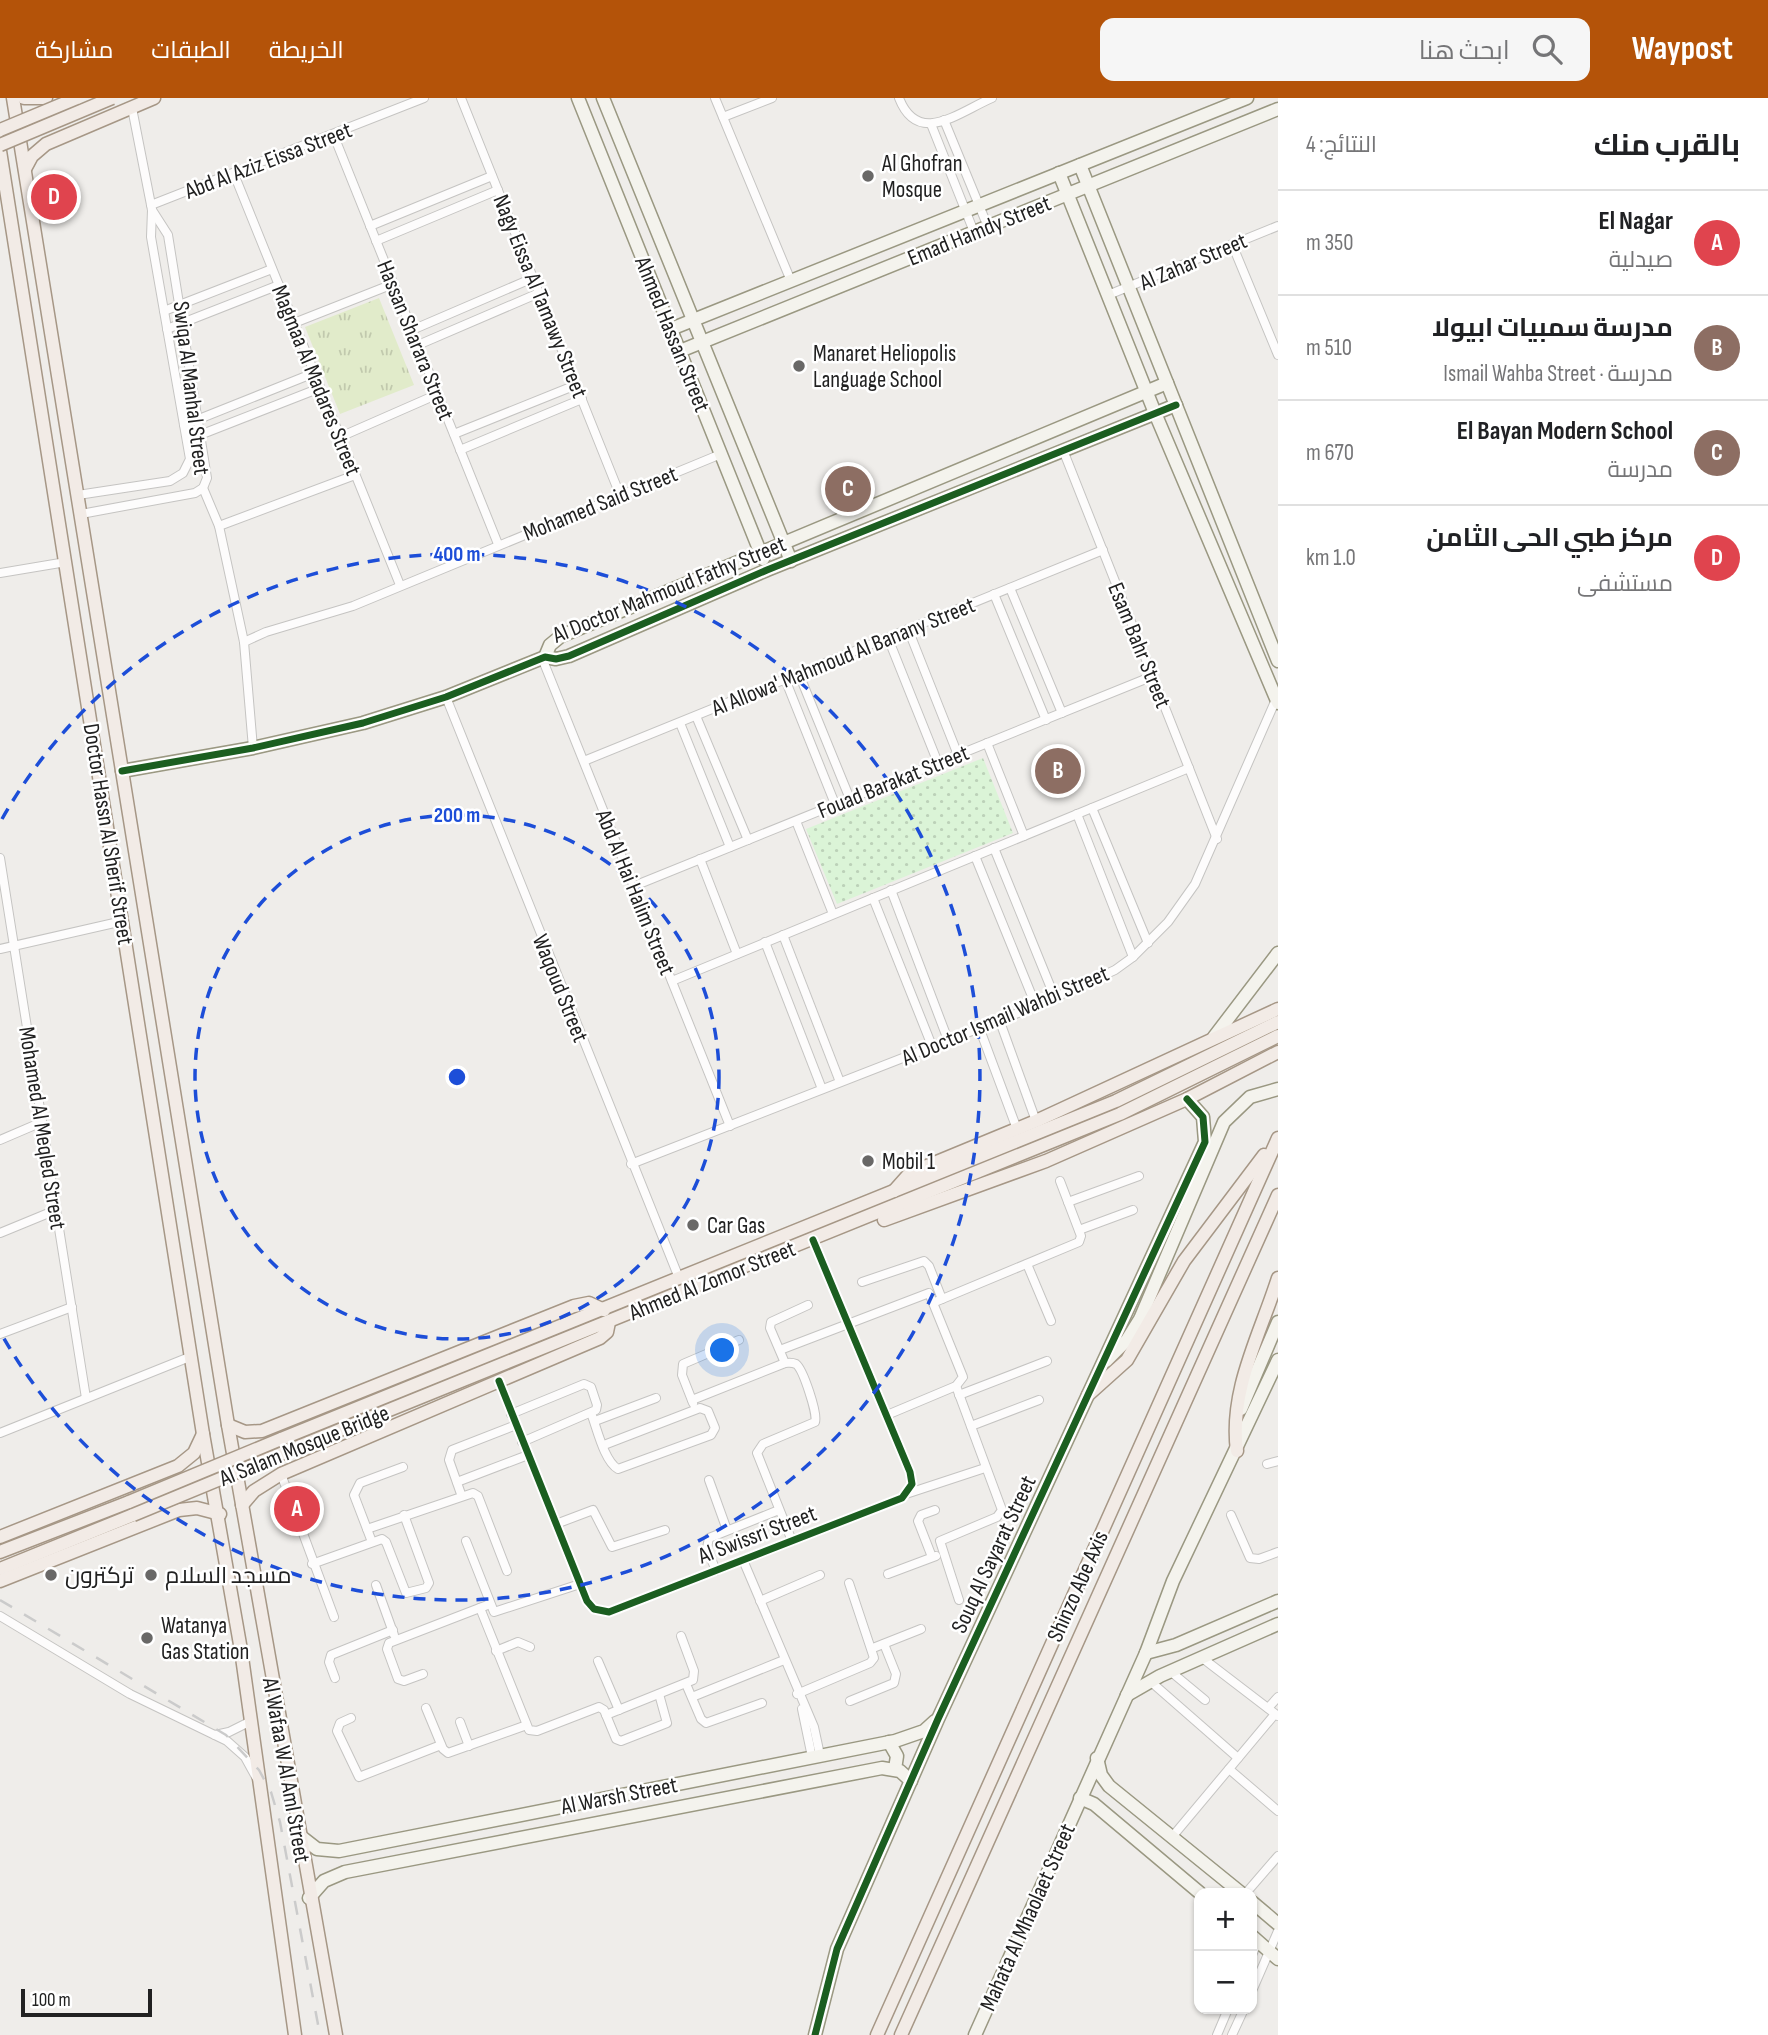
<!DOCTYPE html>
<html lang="ar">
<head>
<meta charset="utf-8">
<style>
  body { margin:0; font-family:"Sofia Sans Condensed",Cairo,sans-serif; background:#f6f6f6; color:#202124; direction:rtl }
  .controls { position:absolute; right:21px; bottom:21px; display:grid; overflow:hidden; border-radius:14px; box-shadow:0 2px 5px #0004 }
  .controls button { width:63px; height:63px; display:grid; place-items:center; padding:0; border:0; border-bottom:2px solid #e0e0e0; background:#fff; color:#202124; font:35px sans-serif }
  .scale { position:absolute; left:21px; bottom:18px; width:131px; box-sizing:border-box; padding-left:7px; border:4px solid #212121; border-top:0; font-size:19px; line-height:24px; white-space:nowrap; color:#212121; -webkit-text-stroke:5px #fff; paint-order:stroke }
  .you { position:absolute; left:723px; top:1253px; width:24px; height:24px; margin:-18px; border:5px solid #fff; border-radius:50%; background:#1a73e8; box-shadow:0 0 0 10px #1a73e833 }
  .badge { display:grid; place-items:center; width:46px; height:46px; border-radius:50%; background:#b45309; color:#fff; font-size:23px; font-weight:700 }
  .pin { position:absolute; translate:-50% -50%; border:4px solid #fff; box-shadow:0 2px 7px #0006 }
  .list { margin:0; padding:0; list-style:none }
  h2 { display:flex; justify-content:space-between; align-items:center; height:91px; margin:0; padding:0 28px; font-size:30px }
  h2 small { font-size:23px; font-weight:400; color:#757577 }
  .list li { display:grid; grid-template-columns:46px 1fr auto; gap:21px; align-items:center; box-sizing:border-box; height:105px; padding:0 28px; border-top:2px solid #e0e0e0 }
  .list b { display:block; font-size:26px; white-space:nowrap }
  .list p { margin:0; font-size:23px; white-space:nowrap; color:#757577 }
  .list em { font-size:23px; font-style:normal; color:#757577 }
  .icon { flex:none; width:38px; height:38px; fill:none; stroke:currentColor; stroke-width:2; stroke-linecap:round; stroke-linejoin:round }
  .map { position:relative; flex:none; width:1278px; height:1937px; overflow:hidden; direction:ltr }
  header { display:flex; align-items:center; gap:42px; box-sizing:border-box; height:98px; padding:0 35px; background:#b45309; color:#fff }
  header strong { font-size:33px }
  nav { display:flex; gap:38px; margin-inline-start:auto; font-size:24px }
  .search { width:490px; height:63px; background:#f6f6f6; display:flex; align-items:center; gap:18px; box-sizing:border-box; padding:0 24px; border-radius:14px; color:#757577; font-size:26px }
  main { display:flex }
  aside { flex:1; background:#fff }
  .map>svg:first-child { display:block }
  .grass { fill:url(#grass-tufts) }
  .park { fill:url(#park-dots) }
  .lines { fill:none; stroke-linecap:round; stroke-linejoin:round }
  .street-casing { stroke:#c5c4c2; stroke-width:10 }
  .secondary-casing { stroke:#9a9882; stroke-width:15 }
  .primary-casing { stroke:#a69786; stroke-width:15 }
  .street { stroke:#fdfcfc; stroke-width:8 }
  .secondary { stroke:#f4f3ed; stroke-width:12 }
  .primary { stroke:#f2ebe6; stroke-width:12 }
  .rail { stroke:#cbcbcb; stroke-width:2.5; stroke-dasharray:14 14; stroke-linecap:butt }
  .primary-bridge-casing { stroke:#a69786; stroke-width:15; stroke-linecap:butt }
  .primary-bridge { stroke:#f2ebe6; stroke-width:12 }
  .cycleway-casing { stroke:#fff; stroke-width:11 }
  .cycleway { stroke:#1b5e20; stroke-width:7 }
  .ring { fill:none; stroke:#1d4ed8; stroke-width:3.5; stroke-dasharray:12 9 }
  .poi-dot { fill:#696867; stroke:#fff; stroke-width:2.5 }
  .labels { text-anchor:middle; stroke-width:5; stroke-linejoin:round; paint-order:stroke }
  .street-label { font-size:23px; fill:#212121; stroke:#fff }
  .poi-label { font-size:23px; fill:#212121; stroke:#fff; text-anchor:start }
  .centre { fill:#1d4ed8; stroke:#fff; stroke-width:3.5 }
  .ring-label { font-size:21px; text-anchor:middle; font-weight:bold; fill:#1d4ed8; stroke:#fff; stroke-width:5; stroke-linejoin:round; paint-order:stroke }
</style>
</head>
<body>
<header>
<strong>Waypost</strong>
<div class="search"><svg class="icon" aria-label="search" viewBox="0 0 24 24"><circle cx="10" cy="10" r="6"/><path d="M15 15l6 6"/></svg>ابحث هنا</div>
<nav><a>الخريطة</a><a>الطبقات</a><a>مشاركة</a></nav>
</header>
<main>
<aside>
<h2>بالقرب منك<small>النتائج: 4</small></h2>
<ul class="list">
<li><span class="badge" style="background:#e0444e">A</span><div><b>El Nagar</b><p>صيدلية</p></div><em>350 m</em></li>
<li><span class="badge" style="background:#8d6e63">B</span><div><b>مدرسة سمبيات ابيولا</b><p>مدرسة · Ismail Wahba Street</p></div><em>510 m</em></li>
<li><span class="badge" style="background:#8d6e63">C</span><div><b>El Bayan Modern School</b><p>مدرسة</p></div><em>670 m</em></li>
<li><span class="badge" style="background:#e0444e">D</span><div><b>مركز طبي الحى الثامن</b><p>مستشفى</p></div><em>1.0 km</em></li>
</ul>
</aside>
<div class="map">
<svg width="1278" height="1937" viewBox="0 0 1278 1937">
  <defs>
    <pattern id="grass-tufts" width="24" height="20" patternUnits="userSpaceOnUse" patternTransform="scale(1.75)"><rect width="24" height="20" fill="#e1ebca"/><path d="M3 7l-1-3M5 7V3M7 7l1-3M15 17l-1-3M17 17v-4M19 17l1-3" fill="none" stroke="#c1c9ad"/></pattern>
    <pattern id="park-dots" width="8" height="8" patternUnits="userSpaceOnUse" patternTransform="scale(1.75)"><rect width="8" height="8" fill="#dbf4d7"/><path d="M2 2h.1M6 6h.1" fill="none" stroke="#bcd1b8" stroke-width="1.8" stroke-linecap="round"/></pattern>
  </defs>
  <rect width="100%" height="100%" fill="#efedea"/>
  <polygon class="grass" points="379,200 414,287 340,316 305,229"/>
  <polygon class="park" points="983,660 1013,735 837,806 806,731"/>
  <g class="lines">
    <g class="street-casing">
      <g id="street">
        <polyline points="461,0 620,397"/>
        <polyline points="715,0 791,183"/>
        <path d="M899 0C918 49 959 14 992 0"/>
        <polyline points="723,19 772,0"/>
        <polyline points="944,22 988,129"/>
        <polyline points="931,26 974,134"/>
        <polyline points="334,38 498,446"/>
        <polyline points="234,76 400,487"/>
        <polyline points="151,107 424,0"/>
        <polyline points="370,128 492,78"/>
        <polyline points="376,143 498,92"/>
        <polyline points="1232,146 1278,257"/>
        <polyline points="1108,197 1278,128"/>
        <polyline points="164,213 272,171"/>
        <polyline points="294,225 393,186"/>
        <polyline points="167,231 279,187"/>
        <polyline points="412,232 533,180"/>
        <polyline points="418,247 539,195"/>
        <polyline points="184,327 314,275"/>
        <polyline points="454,336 576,287"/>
        <polyline points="340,339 438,296"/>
        <polyline points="187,342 320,290"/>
        <polyline points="460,352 582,301"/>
        <polyline points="1063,352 1217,741"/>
        <polyline points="203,390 219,428 244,544 253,650"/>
        <polyline points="78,397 170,383 183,375 190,361 151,139 152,112 132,10"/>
        <polyline points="81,416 195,395 203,390 207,380 168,137 152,112"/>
        <polyline points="219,428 355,377"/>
        <polyline points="0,475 66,464"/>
        <polyline points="1010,490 1062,615"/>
        <polyline points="994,496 1046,622"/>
        <polyline points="908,531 958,657"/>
        <polyline points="888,540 938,665"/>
        <polyline points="244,544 266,534 353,508 721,356"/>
        <polyline points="542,560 730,1028"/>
        <polyline points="799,576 850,701"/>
        <polyline points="785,581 835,706"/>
        <polyline points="446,599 679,1180"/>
        <polyline points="696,618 748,742"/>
        <polyline points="680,625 730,749"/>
        <polyline points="987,645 1024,738"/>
        <polyline points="584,663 1103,452"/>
        <polyline points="1092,710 1148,845"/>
        <polyline points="1077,716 1133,859"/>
        <polyline points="796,723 833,816"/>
        <polyline points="994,750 1055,900"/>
        <polyline points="975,758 1036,908"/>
        <polyline points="0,760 86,1300"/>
        <polyline points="700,761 737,856"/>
        <polyline points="634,788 1153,578"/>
        <polyline points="891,792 948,942"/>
        <polyline points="873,800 932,948"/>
        <polyline points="783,837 840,984"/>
        <polyline points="765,844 822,991"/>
        <polyline points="0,851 123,823"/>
        <polyline points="672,883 1189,670"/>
        <polyline points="999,921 1036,1023"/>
        <polyline points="979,929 1017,1031"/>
        <polyline points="0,1042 42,1024"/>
        <polyline points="631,1066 1036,908 1115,872 1133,859 1168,824 1195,786 1277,599"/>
        <polyline points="1068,1104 1139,1078"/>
        <polyline points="1079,1132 1133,1112"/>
        <polyline points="0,1135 56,1112"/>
        <polyline points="1027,1166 1051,1223"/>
        <polyline points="862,1184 924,1163 929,1168 942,1201"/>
        <polyline points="935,1204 1079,1144 1081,1138 1060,1083"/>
        <polyline points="0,1236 72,1209"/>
        <polyline points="780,1252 929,1195 963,1279 956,1288 887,1317"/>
        <polyline points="785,1265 770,1230 771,1224 808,1207"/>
        <polyline points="499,1283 587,1503 594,1511 609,1514 902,1400 912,1386 910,1374 813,1142"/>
        <polyline points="956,1288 1002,1412 997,1419 940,1443 959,1502"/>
        <polyline points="959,1297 1047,1263"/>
        <path d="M692 1302 785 1265C789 1265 791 1264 796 1266 803 1271 818 1316 815 1324L763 1346 757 1355 792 1443"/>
        <polyline points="693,1305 682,1277 683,1266 739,1242"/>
        <path d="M591 1315C597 1330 604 1363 618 1371L711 1337 715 1330 708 1313 700 1310 604 1347"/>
        <polyline points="511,1316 584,1286 591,1289 597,1307 596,1312 522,1344"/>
        <polyline points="595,1323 656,1300"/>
        <polyline points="971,1328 1039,1302"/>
        <polyline points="0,1335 192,1258"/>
        <polyline points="1267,1366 1278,1363"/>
        <polyline points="281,1376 334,1519"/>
        <polyline points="709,1382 727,1432"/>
        <polyline points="457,1384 528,1357"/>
        <polyline points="461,1396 449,1362 452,1352 516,1327"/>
        <polyline points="906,1396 985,1370"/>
        <polyline points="1231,1417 1250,1460 1259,1461 1278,1454"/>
        <polyline points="556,1426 593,1412 612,1449 665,1432"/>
        <polyline points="367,1431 473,1395 478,1398 507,1473"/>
        <polyline points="466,1443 494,1514 580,1486"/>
        <polyline points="372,1444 354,1397 360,1385 403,1369"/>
        <polyline points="932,1459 918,1423 921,1417 935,1412"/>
        <polyline points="743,1462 814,1629 820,1657"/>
        <polyline points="312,1466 382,1441 386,1444 406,1495 426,1490 429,1485 404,1417"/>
        <polyline points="716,1473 707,1450 709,1440 779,1412"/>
        <polyline points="888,1476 936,1458"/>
        <polyline points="376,1487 394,1537"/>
        <polyline points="760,1503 820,1477"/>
        <polyline points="480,1510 529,1632 537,1633 599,1609 604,1612 616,1641 621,1643 667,1625 659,1596"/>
        <polyline points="0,1518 130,1596 227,1643 245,1659 256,1679"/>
        <polyline points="873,1550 921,1531"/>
        <polyline points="496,1553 518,1544 530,1549"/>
        <polyline points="1201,1559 1278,1618"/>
        <polyline points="598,1563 619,1612"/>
        <polyline points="1170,1573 1205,1602"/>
        <polyline points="423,1576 404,1583 398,1581 387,1551 389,1545 490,1506"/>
        <polyline points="335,1580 329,1564 331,1557 393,1532"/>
        <polyline points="1150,1583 1238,1660"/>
        <polyline points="686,1586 701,1621 706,1625 762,1605"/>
        <polyline points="797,1596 870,1565 874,1560 849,1485"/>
        <polyline points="692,1599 784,1562"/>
        <polyline points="850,1603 894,1585 896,1576 884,1546"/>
        <polyline points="426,1610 443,1651 448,1655 524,1628"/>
        <polyline points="1268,1610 1278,1599"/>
        <polyline points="802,1611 812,1659"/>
        <polyline points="606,1617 693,1582 694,1573 681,1538"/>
        <polyline points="351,1620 340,1625 337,1633 359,1679 441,1647"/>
        <polyline points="460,1624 469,1648"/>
        <polyline points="215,1637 229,1634 251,1623"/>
        <polyline points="1229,1671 1278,1713"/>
        <polyline points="1172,1739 1275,1616"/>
        <polyline points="1246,1795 1278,1758"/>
        <polyline points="1252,1857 1258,1843"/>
        <polyline points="1252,1893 1278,1833"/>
        <polyline points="1217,1937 1228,1911"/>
        <polyline points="1232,1937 1244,1911"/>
      </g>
    </g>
    <g class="secondary-casing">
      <g id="secondary">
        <polyline points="578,0 763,461"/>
        <polyline points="603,0 791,463"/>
        <polyline points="1080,67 1278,563"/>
        <polyline points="1059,75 1155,315 1278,605"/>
        <polyline points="671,231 1247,0"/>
        <polyline points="680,253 1278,11"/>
        <polyline points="545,559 550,547 561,538 1167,285"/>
        <polyline points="122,673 253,650 363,625 446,599 545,559 556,561 569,558 767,472 1176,307"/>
        <polyline points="1214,939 1278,855"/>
        <polyline points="1106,1263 1127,1242 1140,1221 1224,1024 1250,999 1278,991"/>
        <polyline points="1241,1311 1278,1224"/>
        <polyline points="1146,1555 1176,1547 1278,1503"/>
        <polyline points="1127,1597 1160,1578 1278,1526"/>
        <polyline points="889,1644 897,1658 895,1671"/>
        <polyline points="1097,1660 1101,1677 1109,1688 1241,1795"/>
        <polyline points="1080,1700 1094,1706 1200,1795"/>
        <polyline points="299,1737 317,1751 339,1753 895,1643 924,1633 935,1623"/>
        <polyline points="309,1800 324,1783 345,1774 882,1670 900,1673 911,1683"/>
        <polyline points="1252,1804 1278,1826"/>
        <polyline points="1252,1838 1278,1861"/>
        <polyline points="815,1937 837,1851 938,1621 1205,1044 1203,1019 1187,1001"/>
        <polyline points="975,1937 1146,1555 1173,1483 1278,1262"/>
      </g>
    </g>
    <g class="primary-casing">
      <g id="primary">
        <polyline points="13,0 228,1327 336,1937"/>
        <polyline points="24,0 46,0"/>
        <polyline points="0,53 203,1336 241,1552 295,1937"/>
        <polyline points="25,71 32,58 46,46 154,0"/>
        <polyline points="894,1093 910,1075 1036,1023 1278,911"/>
        <polyline points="884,1122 1046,1063 1187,1001 1278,954"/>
        <polyline points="1088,1297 1127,1262 1184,1163 1264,1057"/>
        <polyline points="228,1327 245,1334 262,1333 574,1208 589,1205 604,1212"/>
        <polyline points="281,1341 1116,1003 1278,924"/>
        <polyline points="288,1353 1120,1016 1278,938"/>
        <path d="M1237 1353C1229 1292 1260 1237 1278 1180"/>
        <polyline points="242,1407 254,1393 281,1376 600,1240 607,1234 609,1224"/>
        <polyline points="0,1439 178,1368 194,1355 203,1336"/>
        <polyline points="0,1454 129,1404"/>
        <polyline points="0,1471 133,1417"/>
        <polyline points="0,1483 179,1412 197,1410 220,1416"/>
        <polyline points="877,1937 1278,1040"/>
        <polyline points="901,1937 1278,1097"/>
      </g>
    </g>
    <use href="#street" class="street"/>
    <use href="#secondary" class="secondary"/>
    <use href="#primary" class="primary"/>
    <polyline class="rail" points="0,1502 226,1637 259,1672 271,1694 280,1724 320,1937"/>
    <g class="primary-bridge-casing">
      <g id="primary-bridge">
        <polyline points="0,32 77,0"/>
        <polyline points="0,47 112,0"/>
        <polyline points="129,1404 281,1341"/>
        <polyline points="133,1417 288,1353"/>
      </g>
    </g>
    <use href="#primary-bridge" class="primary-bridge"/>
    <g class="cycleway-casing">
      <g id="cycleway">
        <polyline points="122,673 253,650 363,625 446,599 545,559 556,561 569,558 767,472 1176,307"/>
        <polyline points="499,1283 587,1503 594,1511 609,1514 902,1400 912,1386 910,1374 813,1142"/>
        <polyline points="815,1937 837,1851 938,1621 1205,1044 1203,1019 1187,1001"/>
      </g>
    </g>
    <use href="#cycleway" class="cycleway"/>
  </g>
  <g class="ring">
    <circle cx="457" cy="979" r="262"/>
    <path d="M2 721A523 523 0 1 1 2 1237"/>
  </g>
  <g class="poi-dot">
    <circle cx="868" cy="78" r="7"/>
    <circle cx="799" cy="268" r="7"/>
    <circle cx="868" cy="1063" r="7"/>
    <circle cx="693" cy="1127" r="7"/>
    <circle cx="51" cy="1477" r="7"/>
    <circle cx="151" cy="1477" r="7"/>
    <circle cx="147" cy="1540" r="7"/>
  </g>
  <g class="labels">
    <g class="street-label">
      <text transform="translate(268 62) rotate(-21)" y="8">Abd Al Aziz Eissa Street</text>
      <text transform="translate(979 132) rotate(-22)" y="8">Emad Hamdy Street</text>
      <text transform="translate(1193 163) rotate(-23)" y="8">Al Zahar Street</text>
      <text transform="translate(541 198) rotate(68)" y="8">Nagy Eissa Al Tamawy Street</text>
      <text transform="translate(673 236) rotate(68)" y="8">Ahmed Hassan Street</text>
      <text transform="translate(416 242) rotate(68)" y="8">Hassan Sharara Street</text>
      <text transform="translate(317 282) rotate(68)" y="8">Magmaa Al Madares Street</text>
      <text transform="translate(192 290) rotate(83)" y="8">Swiqa Al Manhal Street</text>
      <text transform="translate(600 405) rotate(-22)" y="8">Mohamed Said Street</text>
      <text transform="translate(669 491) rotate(-22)" y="8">Al Doctor Mahmoud Fathy Street</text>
      <text transform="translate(1140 547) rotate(68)" y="8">Esam Bahr Street</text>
      <text transform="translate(843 558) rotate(-22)" y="8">Al Allowa' Mahmoud Al Banany Street</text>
      <text transform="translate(893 683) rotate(-22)" y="8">Fouad Barakat Street</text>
      <text transform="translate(109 736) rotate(81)" y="8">Doctor Hassn Al Sherif Street</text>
      <text transform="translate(636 794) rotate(68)" y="8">Abd Al Hai Halim Street</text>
      <text transform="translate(561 890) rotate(68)" y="8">Waqoud Street</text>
      <text transform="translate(1005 917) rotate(-23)" y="8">Al Doctor Ismail Wahbi Street</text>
      <text transform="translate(43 1030) rotate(81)" y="8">Mohamed Al Meqled Street</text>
      <text transform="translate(712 1182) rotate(-22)" y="8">Ahmed Al Zomor Street</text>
      <text transform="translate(304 1347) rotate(-22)" y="8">Al Salam Mosque Bridge</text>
      <text transform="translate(757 1436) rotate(-21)" y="8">Al Swissri Street</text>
      <text transform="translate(993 1456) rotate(-65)" y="8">Souq Al Sayarat Street</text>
      <text transform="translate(1077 1488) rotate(-66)" y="8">Shinzo Abe Axis</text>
      <text transform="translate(287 1672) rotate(80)" y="8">Al Wafaa W Al Aml Street</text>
      <text transform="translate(619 1697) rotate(-11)" y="8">Al Warsh Street</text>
      <text transform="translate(1027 1819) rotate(-66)" y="8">Mahata Al Mhaolaet Street</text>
    </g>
    <g class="poi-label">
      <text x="882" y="73">Al Ghofran<tspan x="882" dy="26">Mosque</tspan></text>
      <text x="813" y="263">Manaret Heliopolis<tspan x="813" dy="26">Language School</tspan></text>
      <text x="882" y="1071">Mobil 1</text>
      <text x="707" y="1135">Car Gas</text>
      <text x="65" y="1485">تركترون</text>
      <text x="165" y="1485">مسجد السلام</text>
      <text x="161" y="1535">Watanya<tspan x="161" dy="26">Gas Station</tspan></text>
    </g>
  </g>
  <circle cx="457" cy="979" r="10" class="centre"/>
  <g class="ring-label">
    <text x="457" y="463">400 m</text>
    <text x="457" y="724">200 m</text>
  </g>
</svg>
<div class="controls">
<button>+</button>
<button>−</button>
</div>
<div class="scale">100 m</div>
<div class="you"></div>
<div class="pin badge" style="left:297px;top:1411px;background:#e0444e">A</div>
<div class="pin badge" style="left:1058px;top:673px;background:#8d6e63">B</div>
<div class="pin badge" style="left:848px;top:391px;background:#8d6e63">C</div>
<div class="pin badge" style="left:54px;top:99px;background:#e0444e">D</div>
</div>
</main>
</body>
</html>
